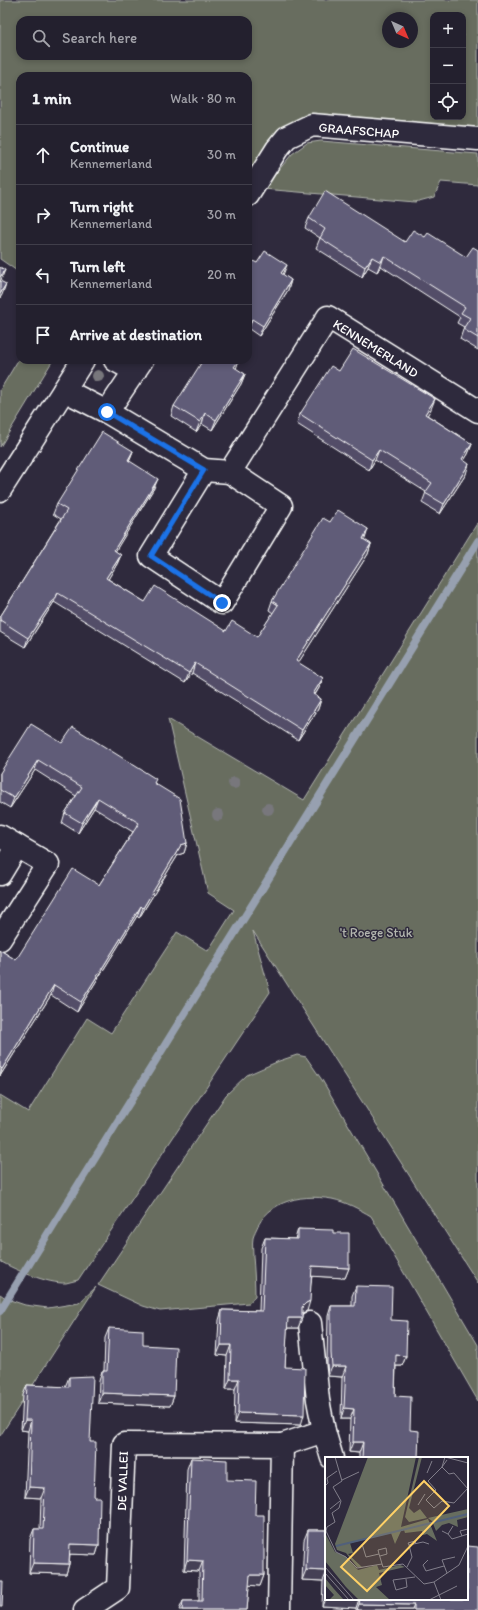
<!DOCTYPE html>
<html lang="en">
<head>
<meta charset="utf-8">
<style>
  body { margin:0; font-family:Itim,sans-serif; background:#2f2d3a; color:#f1f3f6 }
  .controls { position:absolute; right:12px; top:12px; display:grid; overflow:hidden; border-radius:8px; box-shadow:0 2px 6px #0003 }
  .controls button { width:36px; height:36px; display:grid; place-items:center; padding:0; border:0; border-bottom:1px solid #403e4a; background:#23202e; color:#f1f3f6; font:20px sans-serif }
  .compass { position:absolute; left:382px; top:12px; width:36px; height:36px; border-radius:50%; background:#23202e; box-shadow:0 2px 6px #0003; rotate:136deg }
  .stop { position:absolute; width:12px; height:12px; margin:-9px; border:3px solid #1a73e8; border-radius:50%; background:#fff }
  .stop.end { background:#1a73e8; border-color:#fff; box-shadow:0 1px 4px #0008 }
  .list { margin:0; padding:0; list-style:none }
  h2 { display:flex; justify-content:space-between; align-items:center; height:52px; margin:0; padding:0 16px; font-size:17px }
  h2 small { font-size:13px; font-weight:400; color:#a3a3aa }
  .list li { display:grid; grid-template-columns:26px 1fr auto; gap:12px; align-items:center; box-sizing:border-box; height:60px; padding:0 16px; border-top:1px solid #403e4a }
  .list b { display:block; font-size:15px; white-space:nowrap }
  .list p { margin:0; font-size:13px; white-space:nowrap; color:#a3a3aa }
  .list em { font-size:13px; font-style:normal; color:#a3a3aa }
  .icon { flex:none; width:22px; height:22px; fill:none; stroke:currentColor; stroke-width:2; stroke-linecap:round; stroke-linejoin:round }
  .map { position:relative; flex:none; width:478px; height:1610px; overflow:hidden }
  .search { position:absolute; background:#23202e; box-shadow:0 2px 6px #0003; left:16px; top:16px; width:236px; height:44px; display:flex; align-items:center; gap:10px; box-sizing:border-box; padding:0 14px; border-radius:12px; color:#a3a3aa; font-size:15px }
  .panel { position:absolute; background:#23202e; box-shadow:0 2px 6px #0003; left:16px; top:72px; width:236px; height:292px; border-radius:12px }
  .map>svg:first-child { display:block }
  .green { fill:#676d5f; stroke:#b3b6af; fill-rule:evenodd }
  .lines { fill:none; stroke-linecap:round; stroke-linejoin:round }
  .stream { stroke:#97a0b0; stroke-width:8 }
  .minor-casing { stroke:#fff; stroke-width:25 }
  .minor { stroke:#2f2a3d; stroke-width:22 }
  .tree { fill:#78777c }
  .wall { fill:#534e67; stroke:#fff }
  .shaded-wall { fill:#444054; stroke:#fff }
  .building { fill:#615b78; stroke:#fff }
  .route { stroke:#1a73e8; stroke-width:5 }
  .labels { text-anchor:middle; stroke-width:3; stroke-linejoin:round; paint-order:stroke }
  .street-label { font-size:13px; fill:#fff; stroke:#2f2a3d }
  .park-label { font-size:13px; fill:#b3b6af; stroke:#2f2a3d }
  .inset-river { fill:none; stroke:#51607b; stroke-width:2 }
  .inset-road { fill:none; stroke:#827f8b; stroke-width:1 }
  .view { fill:#ffd166; fill-opacity:0.15; stroke:#ffd166; stroke-width:2 }
  .inset-edge { fill:none; stroke:#fff; stroke-width:2 }
</style>
</head>
<body>
<div class="map">
<svg width="478" height="1610" viewBox="0 0 478 1610">
  <rect width="100%" height="100%" fill="#2f2a3d"/>
  <filter id="ink" filterUnits="userSpaceOnUse"><feTurbulence type="fractalNoise" baseFrequency=".025" numOctaves="2"/><feDisplacementMap in="SourceGraphic" scale="8" xChannelSelector="R" yChannelSelector="G"/><feConvolveMatrix kernelMatrix="1 2 1 2 8 2 1 2 1" color-interpolation-filters="sRGB"/></filter>
  <g filter="url(#ink)">
    <g class="green">
      <path d="M0 0H478V129L317 119 248 175V76H20V273L0 259ZM433 15H463V117H433ZM388 18H412V42H388ZM20 20H248V56H20Z"/>
      <polygon points="321,141 478,154 478,185 441,182 434,197 415,202 263,189 292,154 307,143"/>
      <polygon points="20,357 20,360 53,360 0,447 0,390"/>
      <path d="M478 522V1283L253 931 270 992 78 1280C74 1281 70 1282 66 1283 48 1284 15 1270 0 1261V1095L28 1112 87 1018 111 1033 177 932 208 951 234 910 208 893 168 719 304 800Z"/>
      <path d="M297 1055 306 1057 322 1080 478 1345V1401L371 1216C359 1209 346 1202 332 1199 298 1193 263 1202 253 1238 252 1243 253 1251 253 1256 254 1269 255 1283 255 1296L249 1303 160 1311 143 1306 98 1285 226 1095 247 1075 279 1061Z"/>
      <polygon points="96,1287 0,1436 0,1294 7,1299 25,1305 48,1308 79,1303"/>
    </g>
    <g class="lines">
      <polyline class="stream" points="0,1311 478,541"/>
      <g class="minor-casing">
        <g id="minor">
          <polyline points="248,195 277,149 287,137 312,125 478,139"/>
          <polyline points="115,360 135,371"/>
          <polyline points="64,390 83,360"/>
          <polyline points="107,412 142,360"/>
          <polyline points="204,470 151,556 222,603 281,506 230,472"/>
          <polyline points="0,490 64,390 107,412 204,470 230,472 328,317 478,411"/>
          <polyline points="0,836 17,846 0,874"/>
          <polyline points="0,939 48,864 17,846"/>
          <polyline points="310,1323 318,1400 324,1431 332,1458"/>
          <polyline points="282,1445 324,1431"/>
          <polyline points="85,1610 118,1588 124,1444 282,1445 279,1610"/>
        </g>
      </g>
      <use href="#minor" class="minor"/>
    </g>
    <g class="tree">
      <circle cx="98" cy="376" r="6"/>
      <circle cx="234" cy="783" r="6"/>
      <circle cx="268" cy="809" r="6"/>
      <circle cx="218" cy="815" r="6"/>
    </g>
    <g class="wall">
      <polygon points="309,218 405,242 425,237 466,257 478,250 478,350 460,339 464,327 457,323 460,317 381,266 377,272 368,267 362,277 316,248 320,238 305,228"/>
      <polygon points="257,263 283,275 291,280 288,290 259,336 249,329 248,331 248,269"/>
      <polygon points="236,369 245,374 241,384 212,430 202,424 196,432 171,416 174,406"/>
      <polygon points="339,371 431,409 427,415 472,444 468,454 464,460 466,474 440,514 422,503 426,492 375,460 369,470 297,424 300,414"/>
      <polygon points="133,451 129,461 154,488 115,551 121,555 117,564 108,579 145,602 226,631 257,637 273,613 269,610 272,601 330,522 368,529 364,540 371,544 368,554 298,663 323,678 319,688 315,695 321,699 318,709 298,740 192,673 185,683 54,602 25,647 0,632 0,617 61,519 53,514 57,504"/>
      <polygon points="62,743 155,783 187,843 184,853 178,855 139,918 137,916 77,1012 51,995 0,1076 0,950 16,960 99,885 133,832 94,808 78,833 62,823 65,813 76,796 35,770 10,808 0,802 0,773"/>
      <polygon points="298,1229 333,1233 349,1268 345,1278 312,1276 307,1311 302,1314 302,1318 298,1328 287,1328 285,1367 301,1425 234,1423 235,1389 226,1389 227,1356 217,1355 219,1320 222,1310 259,1311 261,1248 265,1238 295,1239"/>
      <polygon points="356,1286 391,1320 406,1356 402,1366 396,1366 395,1396 410,1430 418,1458 359,1458 359,1453 349,1452 350,1419 341,1419 342,1377 328,1376 327,1363 328,1316 331,1306 352,1306 352,1296"/>
      <polygon points="109,1328 143,1345 174,1396 170,1406 98,1403 99,1381 102,1371 104,1371 105,1338"/>
      <polygon points="69,1377 90,1442 94,1497 99,1545 96,1555 70,1554 69,1564 66,1574 29,1573 30,1539 34,1529 40,1529 41,1498 25,1497 28,1431 21,1430 23,1395 27,1385 65,1387"/>
      <polygon points="191,1458 227,1480 255,1515 264,1575 260,1586 249,1585 247,1610 179,1610 183,1601 199,1601 199,1571 184,1570 187,1469"/>
      <polygon points="308,1530 326,1530 326,1599 467,1599 478,1610 356,1610 356,1608 322,1606 323,1581 302,1580 304,1540"/>
    </g>
    <g class="shaded-wall">
      <polygon points="384,256 381,266 377,272 381,262"/>
      <polygon points="372,257 368,267 362,277 365,267"/>
      <polygon points="287,265 283,275 281,273"/>
      <polygon points="5,270 1,280 0,282 0,277"/>
      <polygon points="291,280 288,290 259,336 263,326"/>
      <polygon points="6,284 2,295 0,298 0,294"/>
      <polygon points="252,319 249,329 248,331 248,326"/>
      <polygon points="239,360 236,369 234,367"/>
      <polygon points="245,374 241,384 212,430 216,420"/>
      <polygon points="435,399 431,409 422,424 425,414"/>
      <polygon points="205,413 202,424 196,432 200,422"/>
      <polygon points="472,444 468,454 459,469 462,459"/>
      <polygon points="379,450 375,460 369,470 372,460"/>
      <polygon points="133,451 129,461 128,460"/>
      <polygon points="469,464 466,474 440,514 444,504"/>
      <polygon points="158,479 154,488 110,560 114,550"/>
      <polygon points="368,529 365,539 359,548 363,539"/>
      <polygon points="371,544 368,554 293,671 296,661"/>
      <polygon points="121,555 117,564 103,588 106,578"/>
      <polygon points="58,593 54,602 25,647 28,638"/>
      <polygon points="195,663 192,673 185,683 189,673"/>
      <polygon points="323,678 319,688 309,704 313,694"/>
      <polygon points="321,699 318,709 298,740 302,730"/>
      <polygon points="38,760 35,770 10,808 14,798"/>
      <polygon points="98,798 94,808 78,833 82,823"/>
      <polygon points="187,843 184,853 178,855 139,918 143,908 181,845"/>
      <polygon points="141,906 137,916 77,1012 81,1002"/>
      <polygon points="54,985 51,995 0,1076 2,1069"/>
      <polygon points="312,1266 349,1268 345,1278 308,1276"/>
      <polygon points="310,1301 307,1311 302,1313 299,1318 302,1307 306,1303"/>
      <polygon points="288,1318 302,1318 298,1328 284,1328"/>
      <polygon points="221,1345 231,1345 227,1356 217,1355"/>
      <polygon points="396,1355 406,1356 402,1366 392,1366"/>
      <polygon points="332,1366 346,1366 342,1377 328,1376"/>
      <polygon points="230,1379 239,1379 235,1389 226,1389"/>
      <polygon points="102,1393 174,1396 170,1406 98,1403"/>
      <polygon points="344,1408 354,1409 350,1419 341,1419"/>
      <polygon points="238,1413 304,1415 301,1425 234,1423"/>
      <polygon points="25,1420 31,1420 28,1431 21,1430"/>
      <polygon points="353,1442 363,1442 359,1453 349,1452"/>
      <polygon points="29,1487 45,1488 41,1498 25,1497"/>
      <polygon points="70,1544 99,1545 96,1555 66,1554"/>
      <polygon points="187,1560 203,1561 199,1571 184,1570"/>
      <polygon points="33,1563 69,1564 66,1574 29,1573"/>
      <polygon points="306,1570 326,1571 326,1574 323,1581 302,1580"/>
      <polygon points="250,1575 264,1575 260,1586 246,1585"/>
      <polygon points="326,1597 326,1599 359,1599 356,1608 322,1606"/>
      <polygon points="359,1604 414,1605 412,1610 357,1610"/>
    </g>
    <g class="building">
      <polygon points="325,191 405,242 413,230 425,237 428,233 466,257 473,247 478,250 478,338 463,329 470,318 461,313 465,307 384,256 381,262 372,257 365,267 320,238 325,229 309,218"/>
      <polygon points="265,251 287,265 281,273 291,280 263,326 252,319 248,326 248,269 253,261 257,263"/>
      <polygon points="0,267 5,270 0,277"/>
      <polygon points="0,281 6,284 0,294"/>
      <polygon points="353,349 435,399 425,414 472,444 462,459 469,464 444,504 425,493 432,483 379,450 372,460 300,414 331,366 339,371"/>
      <polygon points="203,360 239,360 234,367 245,374 216,420 205,413 200,422 174,406"/>
      <polygon points="102,432 133,451 128,460 158,479 114,550 121,555 106,578 145,602 155,586 226,631 232,621 257,637 278,605 272,601 323,518 330,522 338,510 368,529 363,539 371,544 296,661 323,678 313,694 321,699 302,730 195,663 189,673 58,593 28,638 0,620 0,617 67,510 57,504"/>
      <polygon points="31,724 62,743 73,727 156,779 154,783 180,799 187,843 181,845 143,908 141,906 81,1002 54,985 2,1069 0,1067 0,950 16,960 73,869 99,885 139,823 98,798 82,823 65,813 82,787 38,760 14,798 0,790 0,773"/>
      <polygon points="298,1229 333,1230 333,1233 349,1233 349,1268 312,1266 310,1301 306,1303 302,1307 302,1318 288,1318 285,1367 305,1368 304,1415 238,1413 239,1379 230,1379 231,1345 221,1345 222,1310 262,1311 265,1238 298,1239"/>
      <polygon points="356,1286 392,1287 391,1320 407,1321 406,1356 396,1355 395,1396 411,1397 410,1430 419,1431 418,1458 362,1458 363,1442 353,1442 354,1409 344,1408 346,1366 332,1366 331,1353 331,1306 355,1306"/>
      <polygon points="109,1328 143,1330 143,1345 176,1347 174,1396 102,1393 102,1371 107,1371"/>
      <polygon points="93,1376 90,1442 96,1442 94,1497 100,1497 99,1545 70,1544 69,1564 33,1563 34,1529 43,1529 45,1488 29,1487 31,1420 25,1420 27,1385 69,1387 69,1377"/>
      <polygon points="191,1458 227,1460 227,1480 256,1481 255,1515 264,1515 264,1575 250,1575 247,1610 182,1610 183,1601 202,1601 203,1561 187,1560"/>
      <polygon points="308,1530 326,1530 326,1571 306,1570"/>
      <polygon points="467,1546 478,1547 478,1610 414,1610 414,1605 359,1604 360,1599 467,1599"/>
      <polygon points="0,1582 3,1582 2,1607 0,1607"/>
    </g>
  </g>
  <g class="lines" filter="url(#ink)">
    <polyline class="route" points="107,412 204,470 151,556 222,603"/>
  </g>
  <g class="labels">
    <g class="street-label">
      <text transform="translate(359 130) rotate(5)" y="5">GRAAFSCHAP</text>
      <text transform="translate(376 348) rotate(32)" y="5">KENNEMERLAND</text>
      <text transform="translate(122 1481) rotate(-88)" y="5">DE VALLEI</text>
    </g>
    <g class="park-label">
      <text x="376" y="937">'t Roege Stuk</text>
    </g>
  </g>
  <g transform="translate(325 1457)">
    <rect width="143" height="143" fill="#2f2a3d"/>
    <path d="M43 0H91L76 70 103 62 112 84 102 77 98 78 97 74 80 76 79 73 76 74 70 87 66 76 25 86 28 96 23 97 38 111 32 110 21 96 12 93 10 87ZM94 0H97L84 51 89 56 95 52 102 61 84 65 80 60ZM143 52V60L132 63 133 70 124 66 117 68 111 74 107 64 103 61ZM0 76 10 95 20 99 33 113 52 108 54 113 75 108 80 110 54 116 57 128 51 130 65 143H34L21 130 0 104ZM0 121 9 132 19 143H4L9 138 0 128Z" fill="#676d5f"/>
    <path class="inset-river" d="M11 89 143 57"/>
    <path class="inset-road" d="M10 0 17 24 8 30 16 44 14 51 7 56 10 65 2 70 1 74 11 95 21 100 32 111 57 107M120 0 117 10 103 24 111 33 101 43 109 51 117 44 129 46 143 31M120 0 143 6M122 3 117 10 124 17 129 16 143 32M102 16 107 4M17 23 34 15M0 29 3 26 2 21 12 14M93 48 100 37M5 52 15 44M117 74 123 77 128 69M123 77 127 82 143 77M137 79 135 74 143 72M37 87 41 100 54 97 58 110 78 107 99 127 109 125 134 108 143 89M84 88 83 86 90 84 91 87M54 97 53 93 61 91 62 97 55 99M103 103 98 108 101 114 119 109M0 110 29 143M82 110 87 100 84 88 98 85 104 87M0 116 24 143M122 116 117 103 130 100M81 122 82 130 71 133 68 123 90 120M109 125 116 143M104 143 132 129"/>
    <path class="view" d="M99 24 124 49 42 134 16 110Z"/>
    <rect width="143" height="143" class="inset-edge"/>
  </g>
</svg>
<div class="controls">
<button>+</button>
<button>−</button>
<button><svg class="icon" aria-label="locate" viewBox="0 0 24 24"><circle cx="12" cy="12" r="6"/><path d="M12 2v4M12 18v4M2 12h4M18 12h4"/></svg></button>
</div>
<svg class="compass" viewBox="-18 -18 36 36"><path d="M0-13l5 13h-10z" fill="#e53935"/><path d="M0 13l5-13h-10z" fill="#a3a3aa"/></svg>
<div class="stop" style="left:107px;top:412px"></div>
<div class="stop end" style="left:222px;top:603px"></div>
<div class="search"><svg class="icon" aria-label="search" viewBox="0 0 24 24"><circle cx="10" cy="10" r="6"/><path d="M15 15l6 6"/></svg>Search here</div>
<section class="panel">
<h2>1 min<small>Walk · 80 m</small></h2>
<ul class="list">
<li><svg class="icon" aria-label="ahead" viewBox="0 0 24 24"><path d="M12 20V5M6 11l6-6 6 6"/></svg><div><b>Continue</b><p>Kennemerland</p></div><em>30 m</em></li>
<li><svg class="icon" aria-label="right" viewBox="0 0 24 24"><path d="M7 20v-9h11M14 6l5 5-5 5"/></svg><div><b>Turn right</b><p>Kennemerland</p></div><em>30 m</em></li>
<li><svg class="icon" aria-label="left" viewBox="0 0 24 24"><path d="M17 20v-9H6M10 6l-5 5 5 5"/></svg><div><b>Turn left</b><p>Kennemerland</p></div><em>20 m</em></li>
<li><svg class="icon" aria-label="arrive" viewBox="0 0 24 24"><path d="M6 21V4h12l-3 4 3 4H6"/></svg><div><b>Arrive at destination</b></div></li>
</ul>
</section>
</div>
</body>
</html>
